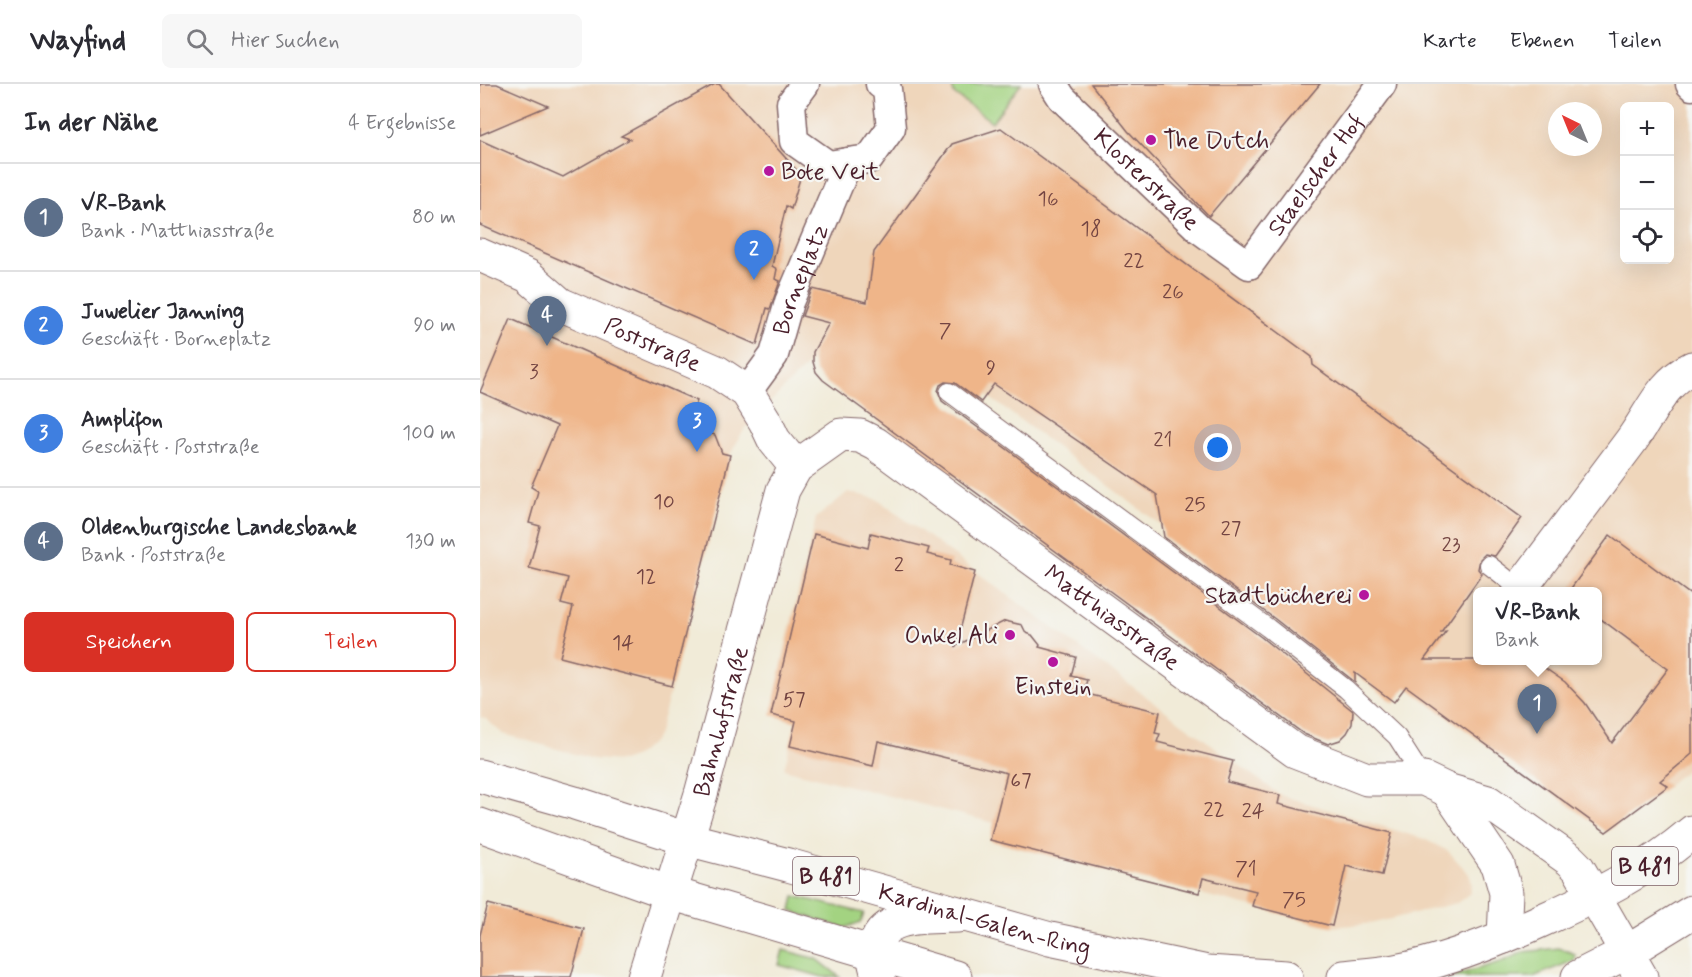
<!DOCTYPE html>
<html lang="de">
<head>
<meta charset="utf-8">
<style>
  body { margin:0; font-family:Mynerve,sans-serif; background:#f7f7f7; color:#2b2b33 }
  .controls { position:absolute; right:18px; top:18px; display:grid; overflow:hidden; border-radius:9px; box-shadow:0 6px 24px #0002 }
  .controls button { width:54px; height:54px; display:grid; place-items:center; padding:0; border:0; border-bottom:2px solid #e1e1e2; background:#fff; color:#2b2b33; font:30px sans-serif }
  .compass { position:absolute; left:1068px; top:18px; width:54px; height:54px; border-radius:50%; background:#fff; box-shadow:0 6px 24px #0002; rotate:317deg }
  .you { position:absolute; left:738px; top:364px; width:21px; height:21px; margin:-15px; border:4px solid #fff; border-radius:50%; background:#1a73e8; box-shadow:0 0 0 9px #1a73e833 }
  .badge { display:grid; place-items:center; width:39px; height:39px; border-radius:50%; background:#d93025; color:#fff; font-size:20px; font-weight:700 }
  .pin { position:absolute; translate:-50% -50px; filter:drop-shadow(0 2px 3px #0008) }
  .pin::after { content:''; position:absolute; top:32px; width:21px; height:18px; background:inherit; clip-path:polygon(0 0,100% 0,50% 100%) }
  .popup { position:absolute; left:993px; top:503px; width:129px; height:78px; box-sizing:border-box; display:grid; place-content:center; border-radius:9px; background:#fff; filter:drop-shadow(0 2px 4px #0005); font-size:20px; white-space:nowrap; color:#7c7c81 }
  .popup b { font-size:22px; color:#2b2b33 }
  .popup::after { content:''; position:absolute; left:50%; top:100%; margin-left:-12px; border:12px solid transparent; border-top-color:#fff }
  .list { margin:0; padding:0; list-style:none }
  h2 { display:flex; justify-content:space-between; align-items:center; height:78px; margin:0; padding:0 24px; font-size:26px }
  h2 small { font-size:20px; font-weight:400; color:#7c7c81 }
  .list li { display:grid; grid-template-columns:39px 1fr auto; gap:18px; align-items:center; box-sizing:border-box; height:108px; padding:0 24px; border-top:2px solid #e1e1e2 }
  .list b { display:block; font-size:22px; white-space:nowrap }
  .list p { margin:0; font-size:20px; white-space:nowrap; color:#7c7c81 }
  .list em { font-size:20px; font-style:normal; color:#7c7c81 }
  .actions { display:flex; gap:12px; padding:18px 24px }
  .actions a { flex:1; padding:14px 0; border:2px solid #d93025; border-radius:9px; text-align:center; font-size:21px; color:#d93025 }
  .actions .main { background:#d93025; color:#fff }
  .icon { flex:none; width:33px; height:33px; fill:none; stroke:currentColor; stroke-width:2; stroke-linecap:round; stroke-linejoin:round }
  .map { position:relative; flex:none; width:1212px; height:893px; overflow:hidden }
  header { display:flex; align-items:center; gap:36px; box-sizing:border-box; height:84px; padding:0 30px; background:#fff; border-bottom:2px solid #e1e1e2 }
  header strong { font-size:28px }
  nav { display:flex; gap:33px; margin-inline-start:auto; font-size:21px }
  .search { width:420px; height:54px; background:#f7f7f7; display:flex; align-items:center; gap:15px; box-sizing:border-box; padding:0 21px; border-radius:9px; color:#7c7c81; font-size:22px }
  main { display:flex }
  aside { flex:1; background:#fff }
  .map>svg:first-child { display:block }
  .built { fill:#efd6bb; fill-rule:evenodd }
  .green { fill:#a3d381; stroke:#767956; stroke-width:1.5 }
  .building { fill:#efb589 }
  .lines { fill:none; stroke-linecap:round; stroke-linejoin:round }
  .service-casing { stroke:#846668; stroke-width:20 }
  .pedestrian-casing { stroke:#846668; stroke-width:31 }
  .minor-casing { stroke:#846668; stroke-width:35 }
  .primary-casing { stroke:#846668; stroke-width:35 }
  .service { stroke:#fff; stroke-width:18 }
  .pedestrian { stroke:#fff; stroke-width:28 }
  .minor { stroke:#fff; stroke-width:33 }
  .primary { stroke:#fff; stroke-width:33 }
  .poi-dot { fill:#b5179e; stroke:#f6f6f2; stroke-width:2 }
  .labels { text-anchor:middle; stroke-width:4.5; stroke-linejoin:round; paint-order:stroke }
  .number-label { font-size:21px; fill:#734442 }
  .shield { fill:#f6f6f2; stroke:#7e6067; stroke-width:1.5 }
  .shield-label { font-size:22px; font-weight:bold; fill:#4a1f2b }
  .poi-label { font-size:24px; fill:#4a1f2b; stroke:#f6f6f2; text-anchor:start }
  .street-label { font-size:24px; fill:#4a1f2b; stroke:#f6f6f2 }
</style>
</head>
<body>
<header>
<strong>Wayfind</strong>
<div class="search"><svg class="icon" aria-label="search" viewBox="0 0 24 24"><circle cx="10" cy="10" r="6"/><path d="M15 15l6 6"/></svg>Hier suchen</div>
<nav><a>Karte</a><a>Ebenen</a><a>Teilen</a></nav>
</header>
<main>
<aside>
<h2>In der Nähe<small>4 Ergebnisse</small></h2>
<ul class="list">
<li><span class="badge" style="background:#5c6f8a">1</span><div><b>VR-Bank</b><p>Bank · Matthiasstraße</p></div><em>80 m</em></li>
<li><span class="badge" style="background:#3f7fe0">2</span><div><b>Juwelier Janning</b><p>Geschäft · Borneplatz</p></div><em>90 m</em></li>
<li><span class="badge" style="background:#3f7fe0">3</span><div><b>Amplifon</b><p>Geschäft · Poststraße</p></div><em>100 m</em></li>
<li><span class="badge" style="background:#5c6f8a">4</span><div><b>Oldenburgische Landesbank</b><p>Bank · Poststraße</p></div><em>130 m</em></li>
</ul>
<div class="actions"><a class="main">Speichern</a><a>Teilen</a></div>
</aside>
<div class="map">
<svg width="1212" height="893" viewBox="0 0 1212 893">
  <rect width="100%" height="100%" fill="#f6f6f2"/>
  <filter id="ink" filterUnits="userSpaceOnUse"><feTurbulence type="fractalNoise" baseFrequency=".0167" numOctaves="2"/><feDisplacementMap in="SourceGraphic" scale="12" xChannelSelector="R" yChannelSelector="G"/><feConvolveMatrix kernelMatrix="1 2 1 2 8 2 1 2 1" color-interpolation-filters="sRGB"/></filter>
  <filter id="wash" filterUnits="userSpaceOnUse"><feTurbulence type="fractalNoise" baseFrequency=".008" numOctaves="4" result="noise"/><feDisplacementMap in="SourceGraphic" scale="24" xChannelSelector="R" yChannelSelector="G"/><feGaussianBlur stdDeviation="1.35" result="paint"/><feColorMatrix in="noise" values="0 0 0 0 0 0 0 0 0 0 0 0 0 0 0 0 0 1.4 0 .05"/><feComposite in="paint" operator="in"/></filter>
  <g filter="url(#wash)">
    <rect width="100%" height="100%" fill="#f1ebd8"/>
    <g class="built">
      <path d="M0 0H1212V682L1126 748 926 603 914 619 844 566 830 552 387 222 269 339 259 354 250 371 192 602 179 648 174 657 156 672 142 677 128 676 113 675 23 650 6 635 0 633ZM1144 22H1190V176H1144ZM1077 27H1113V63H1077ZM997 508H1117V576H997Z"/>
      <polygon points="368,408 397,415 800,711 944,755 968,767 989,790 992,799 990,809 977,819 894,839 852,843 510,757 514,739 304,685 316,638 291,631 306,559 336,434"/>
    </g>
    <g class="green">
      <polygon points="472,0 541,0 512,38 474,10"/>
      <polygon points="314,812 384,829 381,838 364,844 311,827"/>
      <polygon points="1079,864 1095,870 1095,874 1093,877 1053,893 969,893 1021,878 1044,868"/>
      <polygon points="303,866 337,875 360,893 343,893 299,881"/>
    </g>
    <g id="blocks">
      <g class="building">
        <polygon points="0,0 17,0 68,22 0,51"/>
        <polygon points="235,0 239,0 321,91 311,125 306,122 292,182 297,185 295,195 300,197 290,225 287,224 277,261 0,141 0,56 83,93 150,55 141,52"/>
        <polygon points="611,0 840,0 729,132 648,47"/>
        <polygon points="521,44 832,273 833,281 1042,434 1015,472 1005,470 1000,475 998,485 1002,490 961,548 966,547 944,576 1053,576 1085,598 1105,619 1132,659 1188,585 1117,532 1117,507 1089,507 1130,451 1212,512 1212,670 1180,697 1188,702 1126,748 926,602 914,618 875,589 875,598 795,535 684,453 677,411 514,300 501,318 475,299 465,298 460,301 458,307 462,317 781,553 873,627 872,640 867,649 860,656 848,660 824,650 343,296 336,288 333,278 333,268 349,239 322,232 332,205 387,218 394,168 472,60"/>
        <polygon points="31,235 217,317 207,341 235,351 242,369 250,371 192,602 80,573 93,523 81,520 88,494 49,484 60,442 49,439 58,407 51,403 77,342 0,308"/>
        <polygon points="391,449 449,464 447,470 471,476 470,481 495,488 476,562 525,537 542,541 546,549 552,551 560,561 559,563 596,573 591,592 607,596 603,609 680,628 675,649 680,650 677,658 753,677 747,698 800,711 798,720 912,749 902,791 866,782 852,842 772,822 776,807 723,794 719,809 510,756 527,689 398,657 393,682 310,662 316,637 291,631 334,450 388,464"/>
        <polygon points="8,820 104,845 91,893 0,893 0,851"/>
      </g>
    </g>
  </g>
  <g filter="url(#ink)">
    <use href="#blocks" fill-opacity="0" stroke="#846668" stroke-width="1.5"/>
    <g class="lines">
      <g class="service-casing">
        <g id="service">
          <polyline points="469,308 788,544 866,605 917,653 944,695"/>
          <polyline points="1009,481 1040,505"/>
        </g>
      </g>
      <g class="pedestrian-casing">
        <g id="pedestrian">
          <polyline points="325,0 311,19 314,57 348,81 368,78"/>
          <path id="s1" d="M573 0 582 14 719 145 769 181 902 0"/>
          <polyline points="1210,0 1212,2"/>
          <path id="s2" d="M267 308 294 271 309 218 368 78 389 75 411 44 407 5 400 0"/>
        </g>
      </g>
      <g class="minor-casing">
        <g id="minor">
          <path id="s3" d="M0 171 48 192 80 220 237 288 267 308 285 337 294 356 316 383"/>
          <path d="M1040 505C1077 456 1114 407 1151 357 1171 330 1181 299 1212 284"/>
          <polyline points="967,706 1018,781 1026,809 1024,853"/>
          <path id="s4" d="M164 893 221 710 303 406 316 383 361 351 380 352 396 360 815 667 887 695H944L967 706 1008 718 1090 776 1098 784 1161 893"/>
          <path d="M398 893C397 886 393 877 394 870 396 828 448 833 478 832"/>
        </g>
      </g>
      <g class="primary-casing">
        <g id="primary">
          <path id="s5" d="M0 692 95 719 207 755 308 781 570 855 727 888 806 893"/>
          <polyline points="0,741 190,809 475,893"/>
          <path d="M864 893C881 891 898 890 915 887 964 878 1012 859 1058 838 1113 814 1166 787 1212 748"/>
          <polyline points="1098,893 1147,868 1212,828"/>
        </g>
      </g>
      <use href="#service" class="service"/>
      <use href="#pedestrian" class="pedestrian"/>
      <use href="#minor" class="minor"/>
      <use href="#primary" class="primary"/>
    </g>
  </g>
  <g class="poi-dot">
    <circle cx="671" cy="56" r="6"/>
    <circle cx="289" cy="87" r="6"/>
    <circle cx="884" cy="511" r="6"/>
    <circle cx="530" cy="551" r="6"/>
    <circle cx="573" cy="578" r="6"/>
  </g>
  <g class="labels">
    <g class="number-label">
      <text x="568" y="121">16</text>
      <text x="611" y="151">18</text>
      <text x="654" y="183">22</text>
      <text x="693" y="214">26</text>
      <text x="465" y="253">7</text>
      <text x="511" y="290">9</text>
      <text x="54" y="294">3</text>
      <text x="683" y="362">21</text>
      <text x="184" y="424">10</text>
      <text x="715" y="427">25</text>
      <text x="751" y="451">27</text>
      <text x="971" y="467">23</text>
      <text x="419" y="487">2</text>
      <text x="166" y="499">12</text>
      <text x="143" y="565">14</text>
      <text x="314" y="622">57</text>
      <text x="541" y="703">67</text>
      <text x="734" y="732">22</text>
      <text x="773" y="733">24</text>
      <text x="766" y="791">71</text>
      <text x="814" y="822">75</text>
    </g>
    <g class="shield">
      <rect x="1132" y="763" width="66" height="38" rx="4.5"/>
      <rect x="313" y="773" width="66" height="38" rx="4.5"/>
    </g>
    <g class="shield-label">
      <text x="1165" y="790">B 481</text>
      <text x="346" y="800">B 481</text>
    </g>
    <g class="poi-label">
      <text x="683" y="64">The Dutch</text>
      <text x="301" y="95">Bote Veit</text>
      <text x="872" y="519" text-anchor="end">Stadtbücherei</text>
      <text x="518" y="559" text-anchor="end">Onkel Ali</text>
      <text x="573" y="610" text-anchor="middle">Einstein</text>
    </g>
    <g class="street-label">
      <text dy="8" stroke="none"><textPath href="#s1" startOffset="380">Staelscher Hof</textPath></text>
      <text dy="8" stroke="none"><textPath href="#s1" startOffset="134">Klosterstraße</textPath></text>
      <text dy="8" stroke="none"><textPath href="#s2" startOffset="126">Borneplatz</textPath></text>
      <text dy="8" stroke="none"><textPath href="#s3" startOffset="196">Poststraße</textPath></text>
      <text dy="8" stroke="none"><textPath href="#s4" startOffset="918">Matthiasstraße</textPath></text>
      <text dy="8" stroke="none"><textPath href="#s4" startOffset="267">Bahnhofstraße</textPath></text>
      <text dy="8" stroke="none"><textPath href="#s5" startOffset="525">Kardinal-Galen-Ring</textPath></text>
    </g>
  </g>
</svg>
<div class="controls">
<button>+</button>
<button>−</button>
<button><svg class="icon" aria-label="locate" viewBox="0 0 24 24"><circle cx="12" cy="12" r="6"/><path d="M12 2v4M12 18v4M2 12h4M18 12h4"/></svg></button>
</div>
<svg class="compass" viewBox="-18 -18 36 36"><path d="M0-13l5 13h-10z" fill="#e53935"/><path d="M0 13l5-13h-10z" fill="#7c7c81"/></svg>
<div class="you"></div>
<div class="pin badge" style="left:1057px;top:650px;background:#5c6f8a">1</div>
<div class="popup"><b>VR-Bank</b>Bank</div>
<div class="pin badge" style="left:274px;top:196px;background:#3f7fe0">2</div>
<div class="pin badge" style="left:217px;top:368px;background:#3f7fe0">3</div>
<div class="pin badge" style="left:67px;top:262px;background:#5c6f8a">4</div>
</div>
</main>
</body>
</html>
